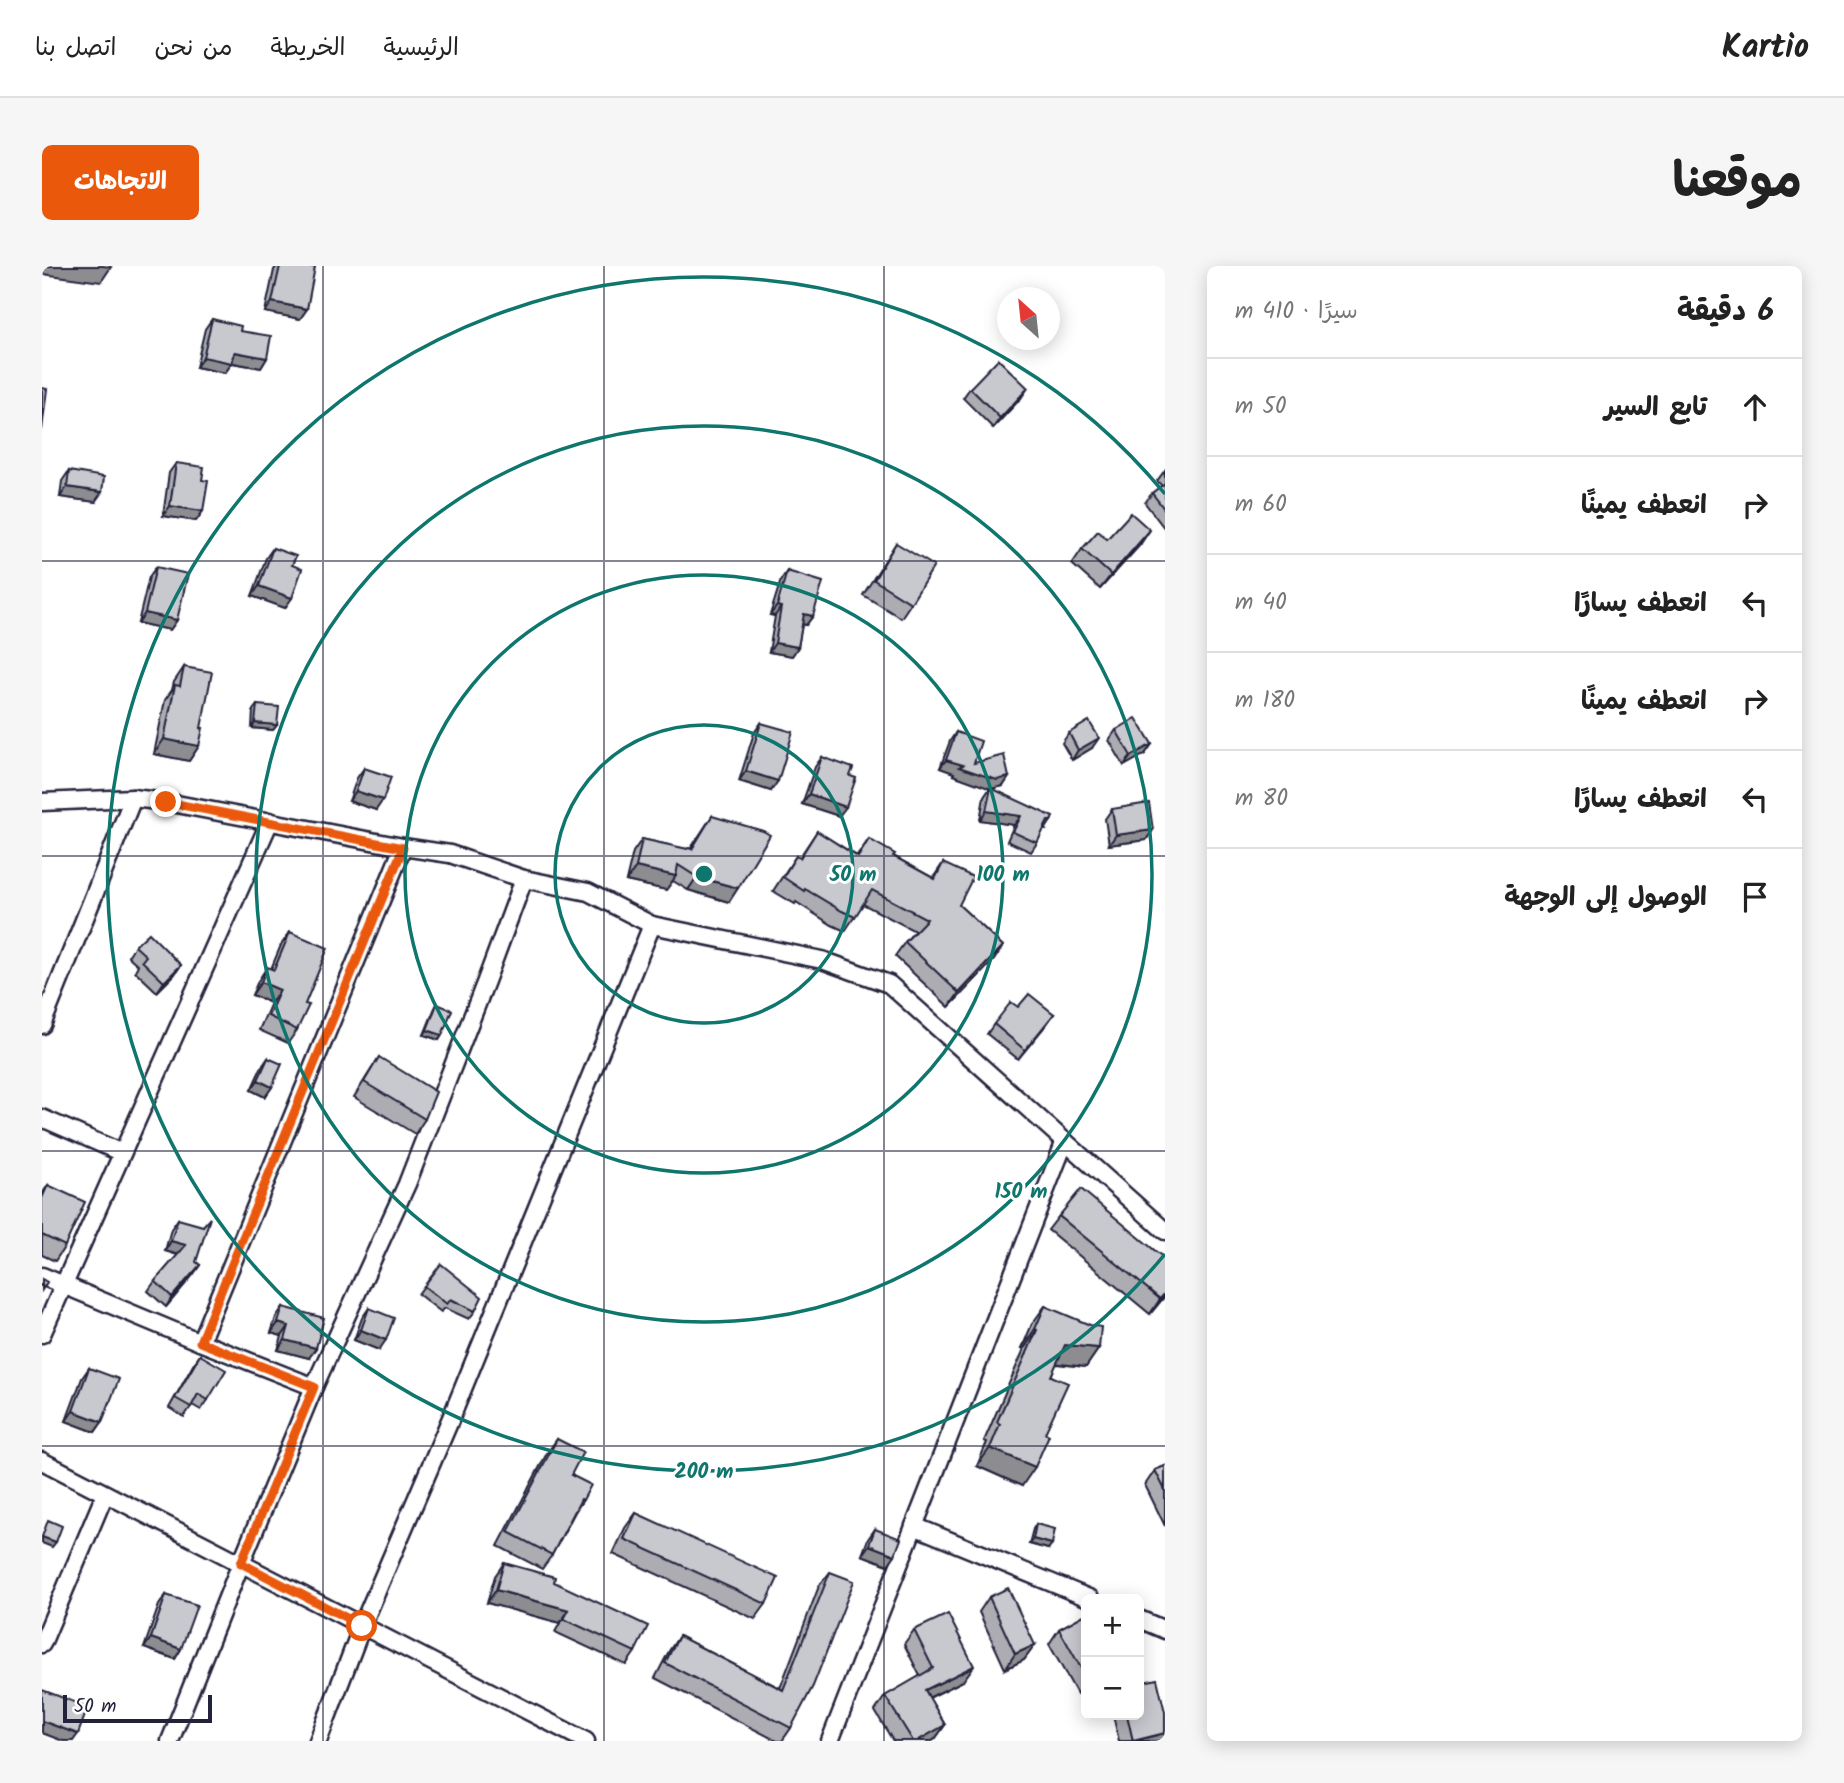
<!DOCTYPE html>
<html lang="ar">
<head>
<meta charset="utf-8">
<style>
  body { margin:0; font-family:Kalam,"Playpen Sans Arabic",sans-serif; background:#f6f6f6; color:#222; direction:rtl }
  .controls { position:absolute; right:21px; bottom:21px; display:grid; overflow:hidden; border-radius:10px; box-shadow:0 4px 18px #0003 }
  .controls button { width:63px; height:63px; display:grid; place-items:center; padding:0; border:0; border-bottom:2px solid #e0e0e0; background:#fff; color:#222; font:35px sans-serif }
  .compass { position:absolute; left:955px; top:21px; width:63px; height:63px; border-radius:50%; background:#fff; box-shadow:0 4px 18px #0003; rotate:333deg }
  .scale { position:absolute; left:21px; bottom:18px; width:149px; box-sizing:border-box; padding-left:7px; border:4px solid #22223b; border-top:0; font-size:19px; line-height:24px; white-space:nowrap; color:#22223b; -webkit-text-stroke:5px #fff; paint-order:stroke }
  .stop { position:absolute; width:21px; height:21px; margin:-16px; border:5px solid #ea580c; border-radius:50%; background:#fff }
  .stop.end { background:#ea580c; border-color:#fff; box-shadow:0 2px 7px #0008 }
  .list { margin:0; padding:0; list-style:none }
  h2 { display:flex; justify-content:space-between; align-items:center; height:91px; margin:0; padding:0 28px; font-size:30px }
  h2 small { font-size:23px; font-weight:400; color:#767676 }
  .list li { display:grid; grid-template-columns:46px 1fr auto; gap:21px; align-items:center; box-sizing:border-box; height:98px; padding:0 28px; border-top:2px solid #e0e0e0 }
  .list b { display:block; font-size:26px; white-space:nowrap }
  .list em { font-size:23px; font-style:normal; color:#767676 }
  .icon { flex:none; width:38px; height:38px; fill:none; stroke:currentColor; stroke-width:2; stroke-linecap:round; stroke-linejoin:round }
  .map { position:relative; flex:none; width:1123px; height:1475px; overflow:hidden; direction:ltr; border-radius:10px }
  header { display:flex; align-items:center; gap:42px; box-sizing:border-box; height:98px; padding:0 35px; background:#fff; border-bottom:2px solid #e0e0e0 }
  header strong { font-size:33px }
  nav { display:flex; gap:38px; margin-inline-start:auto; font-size:24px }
  .intro { display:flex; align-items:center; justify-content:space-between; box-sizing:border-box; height:168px; padding:0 42px }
  h1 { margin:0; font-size:49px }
  .button { padding:18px 32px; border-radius:10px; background:#ea580c; color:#fff; font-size:24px; font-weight:700 }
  main { display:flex; gap:42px; padding:0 42px }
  aside { flex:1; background:#fff; border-radius:10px; box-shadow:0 4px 18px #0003 }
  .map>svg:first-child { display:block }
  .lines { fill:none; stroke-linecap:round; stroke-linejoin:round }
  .minor-casing { stroke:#22223b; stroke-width:21 }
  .minor { stroke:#fff; stroke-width:16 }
  .wall { fill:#acacb2; stroke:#22223b; stroke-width:2 }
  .shaded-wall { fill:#8c8c91; stroke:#22223b; stroke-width:2 }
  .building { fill:#c8c8cf; stroke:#22223b; stroke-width:2 }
  .route { stroke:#ea580c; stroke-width:9 }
  .grid { fill:none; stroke:#22223b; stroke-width:2; stroke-opacity:0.55 }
  .ring { fill:none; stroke:#0f766e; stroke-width:3.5 }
  .centre { fill:#0f766e; stroke:#fff; stroke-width:3.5 }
  .ring-label { font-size:21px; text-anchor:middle; font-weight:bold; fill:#0f766e; stroke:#fff; stroke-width:6; stroke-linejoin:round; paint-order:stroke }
</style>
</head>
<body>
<header>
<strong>Kartio</strong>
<nav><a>الرئيسية</a><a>الخريطة</a><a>من نحن</a><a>اتصل بنا</a></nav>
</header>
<div class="intro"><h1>موقعنا</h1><a class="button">الاتجاهات</a></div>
<main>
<aside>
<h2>6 دقيقة<small>سيرًا · 410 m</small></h2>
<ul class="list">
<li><svg class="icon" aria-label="ahead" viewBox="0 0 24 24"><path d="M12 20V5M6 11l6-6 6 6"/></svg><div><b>تابع السير</b></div><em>50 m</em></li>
<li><svg class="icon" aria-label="right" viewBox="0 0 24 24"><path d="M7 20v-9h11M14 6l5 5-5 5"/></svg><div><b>انعطف يمينًا</b></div><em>60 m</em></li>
<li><svg class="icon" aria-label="left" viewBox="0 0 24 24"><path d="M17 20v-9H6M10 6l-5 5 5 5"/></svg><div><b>انعطف يسارًا</b></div><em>40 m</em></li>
<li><svg class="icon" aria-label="right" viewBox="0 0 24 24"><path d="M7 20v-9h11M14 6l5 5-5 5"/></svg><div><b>انعطف يمينًا</b></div><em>180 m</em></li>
<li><svg class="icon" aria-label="left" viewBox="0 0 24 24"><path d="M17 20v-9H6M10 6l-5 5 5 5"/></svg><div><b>انعطف يسارًا</b></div><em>80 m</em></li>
<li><svg class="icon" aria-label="arrive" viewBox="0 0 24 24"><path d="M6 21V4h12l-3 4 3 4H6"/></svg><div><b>الوصول إلى الوجهة</b></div></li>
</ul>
</aside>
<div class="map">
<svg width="1123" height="1475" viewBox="0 0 1123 1475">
  <rect width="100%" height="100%" fill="#fff"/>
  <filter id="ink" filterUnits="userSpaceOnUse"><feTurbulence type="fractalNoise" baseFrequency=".0143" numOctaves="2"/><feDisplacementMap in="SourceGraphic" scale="14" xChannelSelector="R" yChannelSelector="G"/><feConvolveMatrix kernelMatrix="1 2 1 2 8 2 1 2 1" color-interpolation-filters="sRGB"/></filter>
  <g filter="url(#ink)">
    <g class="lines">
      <g class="minor-casing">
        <g id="minor">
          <polyline points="0,536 91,532 124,536 361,581 408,588 482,613 546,626 610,659 780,694 847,718 1123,965"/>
          <polyline points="0,759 91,532"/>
          <polyline points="0,852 80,887"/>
          <polyline points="0,1010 158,1076 272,1121"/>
          <polyline points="0,1068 228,555"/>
          <polyline points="158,1076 361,581"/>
          <polyline points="0,1195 544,1475"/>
          <polyline points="872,1260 1049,1333"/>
          <polyline points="1097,1353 1123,1364"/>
          <polyline points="0,1378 63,1228"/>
          <polyline points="128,1475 199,1297 272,1121 365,918 444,715 482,613"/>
          <polyline points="276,1475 320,1360 409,1152 610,659"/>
          <polyline points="788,1475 1023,875"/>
        </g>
      </g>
      <use href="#minor" class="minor"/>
    </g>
    <g class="wall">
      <polygon points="235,0 266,0 265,43 258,53 223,46 232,4"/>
      <polygon points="170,53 198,65 225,92 219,102 190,97 183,107 154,101 163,63"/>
      <polygon points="928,122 979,132 951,162 921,132"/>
      <polygon points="134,197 160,214 161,245 154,255 121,250 127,207"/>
      <polygon points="1123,204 1123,263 1103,237 1110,227 1120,220 1115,215"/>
      <polygon points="27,205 53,236 18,231 20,215"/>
      <polygon points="1065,273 1098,279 1058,323 1030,298 1040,283"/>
      <polygon points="854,277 869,337 859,352 821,329"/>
      <polygon points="231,282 250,299 243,342 210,330 224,292"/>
      <polygon points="114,301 135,354 128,364 96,357 107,311"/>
      <polygon points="745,305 771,350 764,359 760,358 756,381 750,390 727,386 733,350 728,349 739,314"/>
      <polygon points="142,401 157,480 147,495 112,488 123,434 130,424 132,416"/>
      <polygon points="215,439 235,459 231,464 210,462 211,444"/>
      <polygon points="719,457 729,525 697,515 712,467"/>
      <polygon points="1074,464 1110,478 1103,488 1082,500 1067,474"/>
      <polygon points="914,466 932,497 967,511 961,520 950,522 1003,564 1001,564 995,577 989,586 965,575 972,559 938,554 942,531 948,522 911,509 912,507 898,502 908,475"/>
      <polygon points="1027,467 1050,482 1030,494 1020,477"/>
      <polygon points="780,491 797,550 760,538 773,501"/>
      <polygon points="322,502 334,544 307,535 315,512"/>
      <polygon points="1070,543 1111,564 1104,574 1067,579 1063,553"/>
      <polygon points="670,550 687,636 646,624 631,615 624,624 584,615 591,586 600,573 645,583 649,582"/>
      <polygon points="775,565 815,590 827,573 851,590 891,612 901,597 917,639 961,680 952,694 907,741 853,690 863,676 873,665 821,638 803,665 790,659 754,636 753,638 731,625 754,590 757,592"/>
      <polygon points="248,666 263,738 255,764 246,777 217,764 229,737 210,729 216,715 225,701 229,703 239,679"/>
      <polygon points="93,680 139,699 132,709 115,726 93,705 96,699 86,690"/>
      <polygon points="395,738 400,769 397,774 382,769 392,744"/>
      <polygon points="976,741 1012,748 976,793 945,768 952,758"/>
      <polygon points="337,791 383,853 373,868 312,831"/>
      <polygon points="226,792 230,821 223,831 209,824 219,802"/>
      <polygon points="6,919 23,980 13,995 0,989 0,928"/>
      <polygon points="1017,950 1123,1030 1108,1048 1006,964"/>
      <polygon points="136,953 154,996 158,999 151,1009 124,1041 106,1025 113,1015 136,989 123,985 129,963"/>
      <polygon points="382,1020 433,1045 427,1053 403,1042 399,1046 376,1028"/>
      <polygon points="1003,1040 1057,1082 1044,1101 1014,1098 1009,1110 980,1220 935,1200 945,1176 942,1175 982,1083 980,1082 990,1058"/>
      <polygon points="241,1041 267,1092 236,1084 240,1070 229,1067 234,1051"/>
      <polygon points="327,1042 337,1084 312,1074 320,1052"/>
      <polygon points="158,1089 166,1134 159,1144 150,1139 142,1151 127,1142 151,1099"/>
      <polygon points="47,1102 60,1156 53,1166 24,1155 40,1112"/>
      <polygon points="515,1173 541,1234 533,1246 510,1289 500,1303 456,1280 505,1187"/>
      <polygon points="1123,1200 1123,1260 1103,1219 1113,1204"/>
      <polygon points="594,1247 724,1338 713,1353 571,1288 583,1262"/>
      <polygon points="994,1258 1006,1283 987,1278 991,1263"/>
      <polygon points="833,1263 846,1299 820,1289 826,1273"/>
      <polygon points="462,1297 512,1316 593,1386 584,1399 513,1366 518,1357 445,1337 453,1310"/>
      <polygon points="788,1306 749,1462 740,1475 735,1475 613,1412 627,1385 637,1370 738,1422 777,1320"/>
      <polygon points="124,1329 139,1383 133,1393 102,1382 117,1339"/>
      <polygon points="947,1331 993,1379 982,1394 963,1403 937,1346"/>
      <polygon points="1044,1348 1044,1423 1035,1428 1007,1378 1017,1363"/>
      <polygon points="872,1364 921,1415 887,1432 903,1459 893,1473 890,1475 851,1475 833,1445 843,1430 878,1410 862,1378"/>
      <polygon points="1071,1449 1097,1449 1123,1473 1121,1475 1077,1475"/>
    </g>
    <g class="shaded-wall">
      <polygon points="1,0 61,0 69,1 59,16 0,8 0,2"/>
      <polygon points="230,36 265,43 258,53 223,46"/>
      <polygon points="193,86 225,92 219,102 186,96 190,97 183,107 154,101 161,91"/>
      <polygon points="986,122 979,132 951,162 958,152"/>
      <polygon points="25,221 60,226 53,236 18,231"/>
      <polygon points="128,240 161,245 154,255 121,250"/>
      <polygon points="1108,264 1098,279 1058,323 1069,309"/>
      <polygon points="217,320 250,332 243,342 210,330"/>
      <polygon points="735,340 739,341 733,350 728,349"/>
      <polygon points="103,347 135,354 128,364 96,357"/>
      <polygon points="762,348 771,350 764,359 756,357"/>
      <polygon points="733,377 756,381 750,390 727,386"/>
      <polygon points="213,457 235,459 231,464 210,462"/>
      <polygon points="1057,472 1050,482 1030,494 1036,484"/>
      <polygon points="122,473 157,480 147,495 112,488"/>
      <polygon points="1110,478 1103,488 1082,500 1089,490"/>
      <polygon points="904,494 967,511 961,520 949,523 911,509 912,507 898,502"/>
      <polygon points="704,505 736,515 729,525 697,515"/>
      <polygon points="314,525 341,534 334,544 307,535"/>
      <polygon points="767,528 804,541 797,550 760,538"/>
      <polygon points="944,545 979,550 972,559 938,554"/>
      <polygon points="1006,555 1009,555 1003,564 999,564"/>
      <polygon points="1111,564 1104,574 1067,579 1074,569"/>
      <polygon points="594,601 634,610 624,624 584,615"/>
      <polygon points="655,611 696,622 687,636 646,624"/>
      <polygon points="961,680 952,694 907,741 917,727"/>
      <polygon points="139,699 132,709 115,726 122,716"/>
      <polygon points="219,716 238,724 229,737 210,729"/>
      <polygon points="1012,748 1005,758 976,793 983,784"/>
      <polygon points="385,764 400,769 397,774 382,769"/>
      <polygon points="216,814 230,821 223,831 209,824"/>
      <polygon points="129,975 144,979 137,989 123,985"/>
      <polygon points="158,999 151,1009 124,1041 130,1031"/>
      <polygon points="1123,1027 1123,1030 1108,1048 1118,1033"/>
      <polygon points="236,1057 247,1060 240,1070 229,1067"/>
      <polygon points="993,1063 995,1064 982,1083 980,1082"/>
      <polygon points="319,1064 344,1074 337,1084 312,1074"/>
      <polygon points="243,1074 274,1082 267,1092 236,1084"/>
      <polygon points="1023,1079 1057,1082 1044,1101 1010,1097"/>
      <polygon points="31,1145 60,1156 53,1166 24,1155"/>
      <polygon points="948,1182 993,1201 980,1220 935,1200"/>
      <polygon points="0,1271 14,1276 10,1281 0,1277"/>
      <polygon points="991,1273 1010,1278 1006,1283 987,1278"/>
      <polygon points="827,1279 853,1289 846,1299 820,1289"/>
      <polygon points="454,1324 527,1344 518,1357 445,1337"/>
      <polygon points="109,1372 139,1383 133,1393 102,1382"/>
      <polygon points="993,1379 982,1394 963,1403 973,1388"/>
      <polygon points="932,1400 921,1415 872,1439 883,1424"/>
      <polygon points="1044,1415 1044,1423 1035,1428"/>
      <polygon points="0,1455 36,1468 31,1475 21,1475 0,1467"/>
      <polygon points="903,1459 893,1473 890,1475 875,1475"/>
      <polygon points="1123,1467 1123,1473 1121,1475 1091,1475"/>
    </g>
    <g class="building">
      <polygon points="238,0 266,0 273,1 265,43 230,36"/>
      <polygon points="170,53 199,60 198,65 229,70 225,92 193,86 190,97 161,91"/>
      <polygon points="956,93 986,122 958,152 928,122"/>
      <polygon points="0,122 5,123 0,164"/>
      <polygon points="134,197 162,201 160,214 166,215 161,245 128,240"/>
      <polygon points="27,205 62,211 60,226 25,221"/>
      <polygon points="1123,217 1123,244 1110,227"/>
      <polygon points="1089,247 1108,264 1069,309 1040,283 1056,265 1065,273"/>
      <polygon points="854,277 892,300 869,337 832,314"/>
      <polygon points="231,282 254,290 250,299 260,303 250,332 217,320"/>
      <polygon points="114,301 146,308 135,354 103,347"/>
      <polygon points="745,305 781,316 771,350 762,348 756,381 733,377 739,341 735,340"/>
      <polygon points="142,401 170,406 159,462 161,462 157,480 122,473 133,419 138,420"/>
      <polygon points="215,439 237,441 235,459 213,457"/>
      <polygon points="1094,452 1110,478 1089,490 1074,464"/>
      <polygon points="1047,455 1057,472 1036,484 1027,467"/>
      <polygon points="719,457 751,466 736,515 704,505"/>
      <polygon points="914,466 939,475 932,497 962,489 967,511 955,514 917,501 921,499 904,494"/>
      <polygon points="780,491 811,502 808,510 814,512 804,541 767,528"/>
      <polygon points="322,502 349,511 341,534 314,525"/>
      <polygon points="949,522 1011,551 1009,555 1006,555 995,577 971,566 979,550 944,545"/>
      <polygon points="1107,537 1111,564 1074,569 1070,543"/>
      <polygon points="670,550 721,565 728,569 696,622 655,611 636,599 634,610 594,601 600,573 645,583 646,582 650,583"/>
      <polygon points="775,565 816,591 827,573 853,588 851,590 893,613 901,597 931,611 917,639 961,680 917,727 863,676 885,653 830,624 813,651 800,645 763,623 762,625 741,611 754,590 758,592"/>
      <polygon points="248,666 286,682 263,738 267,739 255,764 226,750 238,724 219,716 225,701 232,704"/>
      <polygon points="107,667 139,699 122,716 100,695 104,690 93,680"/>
      <polygon points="987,728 1012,748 983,784 952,758 969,736 976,741"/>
      <polygon points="395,738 410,744 400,769 385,764"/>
      <polygon points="337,791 394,826 383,853 322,816"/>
      <polygon points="226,792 240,798 230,821 216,814"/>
      <polygon points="6,919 43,936 23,980 0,969 0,932"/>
      <polygon points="1039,923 1123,993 1123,1027 1118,1033 1017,950"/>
      <polygon points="168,952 154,996 158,999 130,1031 113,1015 144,979 129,975 136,953 161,960"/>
      <polygon points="399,998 440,1031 433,1045 409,1033 405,1038 382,1020"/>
      <polygon points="0,1013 5,1016 0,1024"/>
      <polygon points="1003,1040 1048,1059 1059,1061 1057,1082 1023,1079 1009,1110 1026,1117 1003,1167 1007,1169 993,1201 948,1182 958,1158 955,1156 995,1064 993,1063"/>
      <polygon points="241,1041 282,1052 274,1082 243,1074 247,1060 236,1057"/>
      <polygon points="327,1042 352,1052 344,1074 319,1064"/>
      <polygon points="158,1089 184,1104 166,1134 156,1128 149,1141 133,1132"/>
      <polygon points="47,1102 77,1113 60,1156 31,1145"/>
      <polygon points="515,1173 541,1186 529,1209 549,1219 541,1234 539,1233 510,1289 466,1266"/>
      <polygon points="1123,1200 1123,1224 1113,1204"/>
      <polygon points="594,1247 736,1312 724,1338 582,1273"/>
      <polygon points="6,1254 20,1260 14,1276 0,1271"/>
      <polygon points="994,1258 1013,1263 1010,1278 991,1273"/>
      <polygon points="833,1263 859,1273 853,1289 827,1279"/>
      <polygon points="462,1297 513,1311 512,1316 606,1360 593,1386 522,1353 527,1344 454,1324"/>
      <polygon points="788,1306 812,1315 771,1420 749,1462 623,1397 637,1370 741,1424"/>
      <polygon points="966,1322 993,1379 973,1388 947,1331"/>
      <polygon points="124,1329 155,1339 139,1383 109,1372"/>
      <polygon points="906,1348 932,1400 883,1424 903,1459 875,1475 871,1475 843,1430 891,1402 872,1364"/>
      <polygon points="1044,1348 1044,1411 1017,1363"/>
      <polygon points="1115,1413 1123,1446 1123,1467 1091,1475 1085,1449 1097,1449 1097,1417"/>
      <polygon points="0,1424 46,1441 36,1468 0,1455"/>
    </g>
  </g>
  <g class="lines" filter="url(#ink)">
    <polyline class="route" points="124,536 361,582 158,1076 272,1121 199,1297 320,1360"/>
  </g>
  <path class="grid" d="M281 0V1475M562 0V1475M842 0V1475M0 295H1123M0 590H1123M0 885H1123M0 1180H1123"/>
  <g class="ring">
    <circle cx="662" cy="608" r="149"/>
    <circle cx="662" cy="608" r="299"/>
    <circle cx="662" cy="608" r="448"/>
    <path d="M1123 988A597 597 0 1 1 1123 228"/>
  </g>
  <circle cx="662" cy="608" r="10" class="centre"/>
  <g class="ring-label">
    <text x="811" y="615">50 m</text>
    <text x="961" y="615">100 m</text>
    <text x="979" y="932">150 m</text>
    <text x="662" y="1212">200 m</text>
  </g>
</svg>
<div class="controls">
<button>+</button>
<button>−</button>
</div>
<svg class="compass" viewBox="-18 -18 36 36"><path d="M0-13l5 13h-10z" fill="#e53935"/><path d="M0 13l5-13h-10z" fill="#767676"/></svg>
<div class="scale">50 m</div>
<div class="stop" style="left:320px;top:1360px"></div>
<div class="stop end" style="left:124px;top:536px"></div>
</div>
</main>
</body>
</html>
